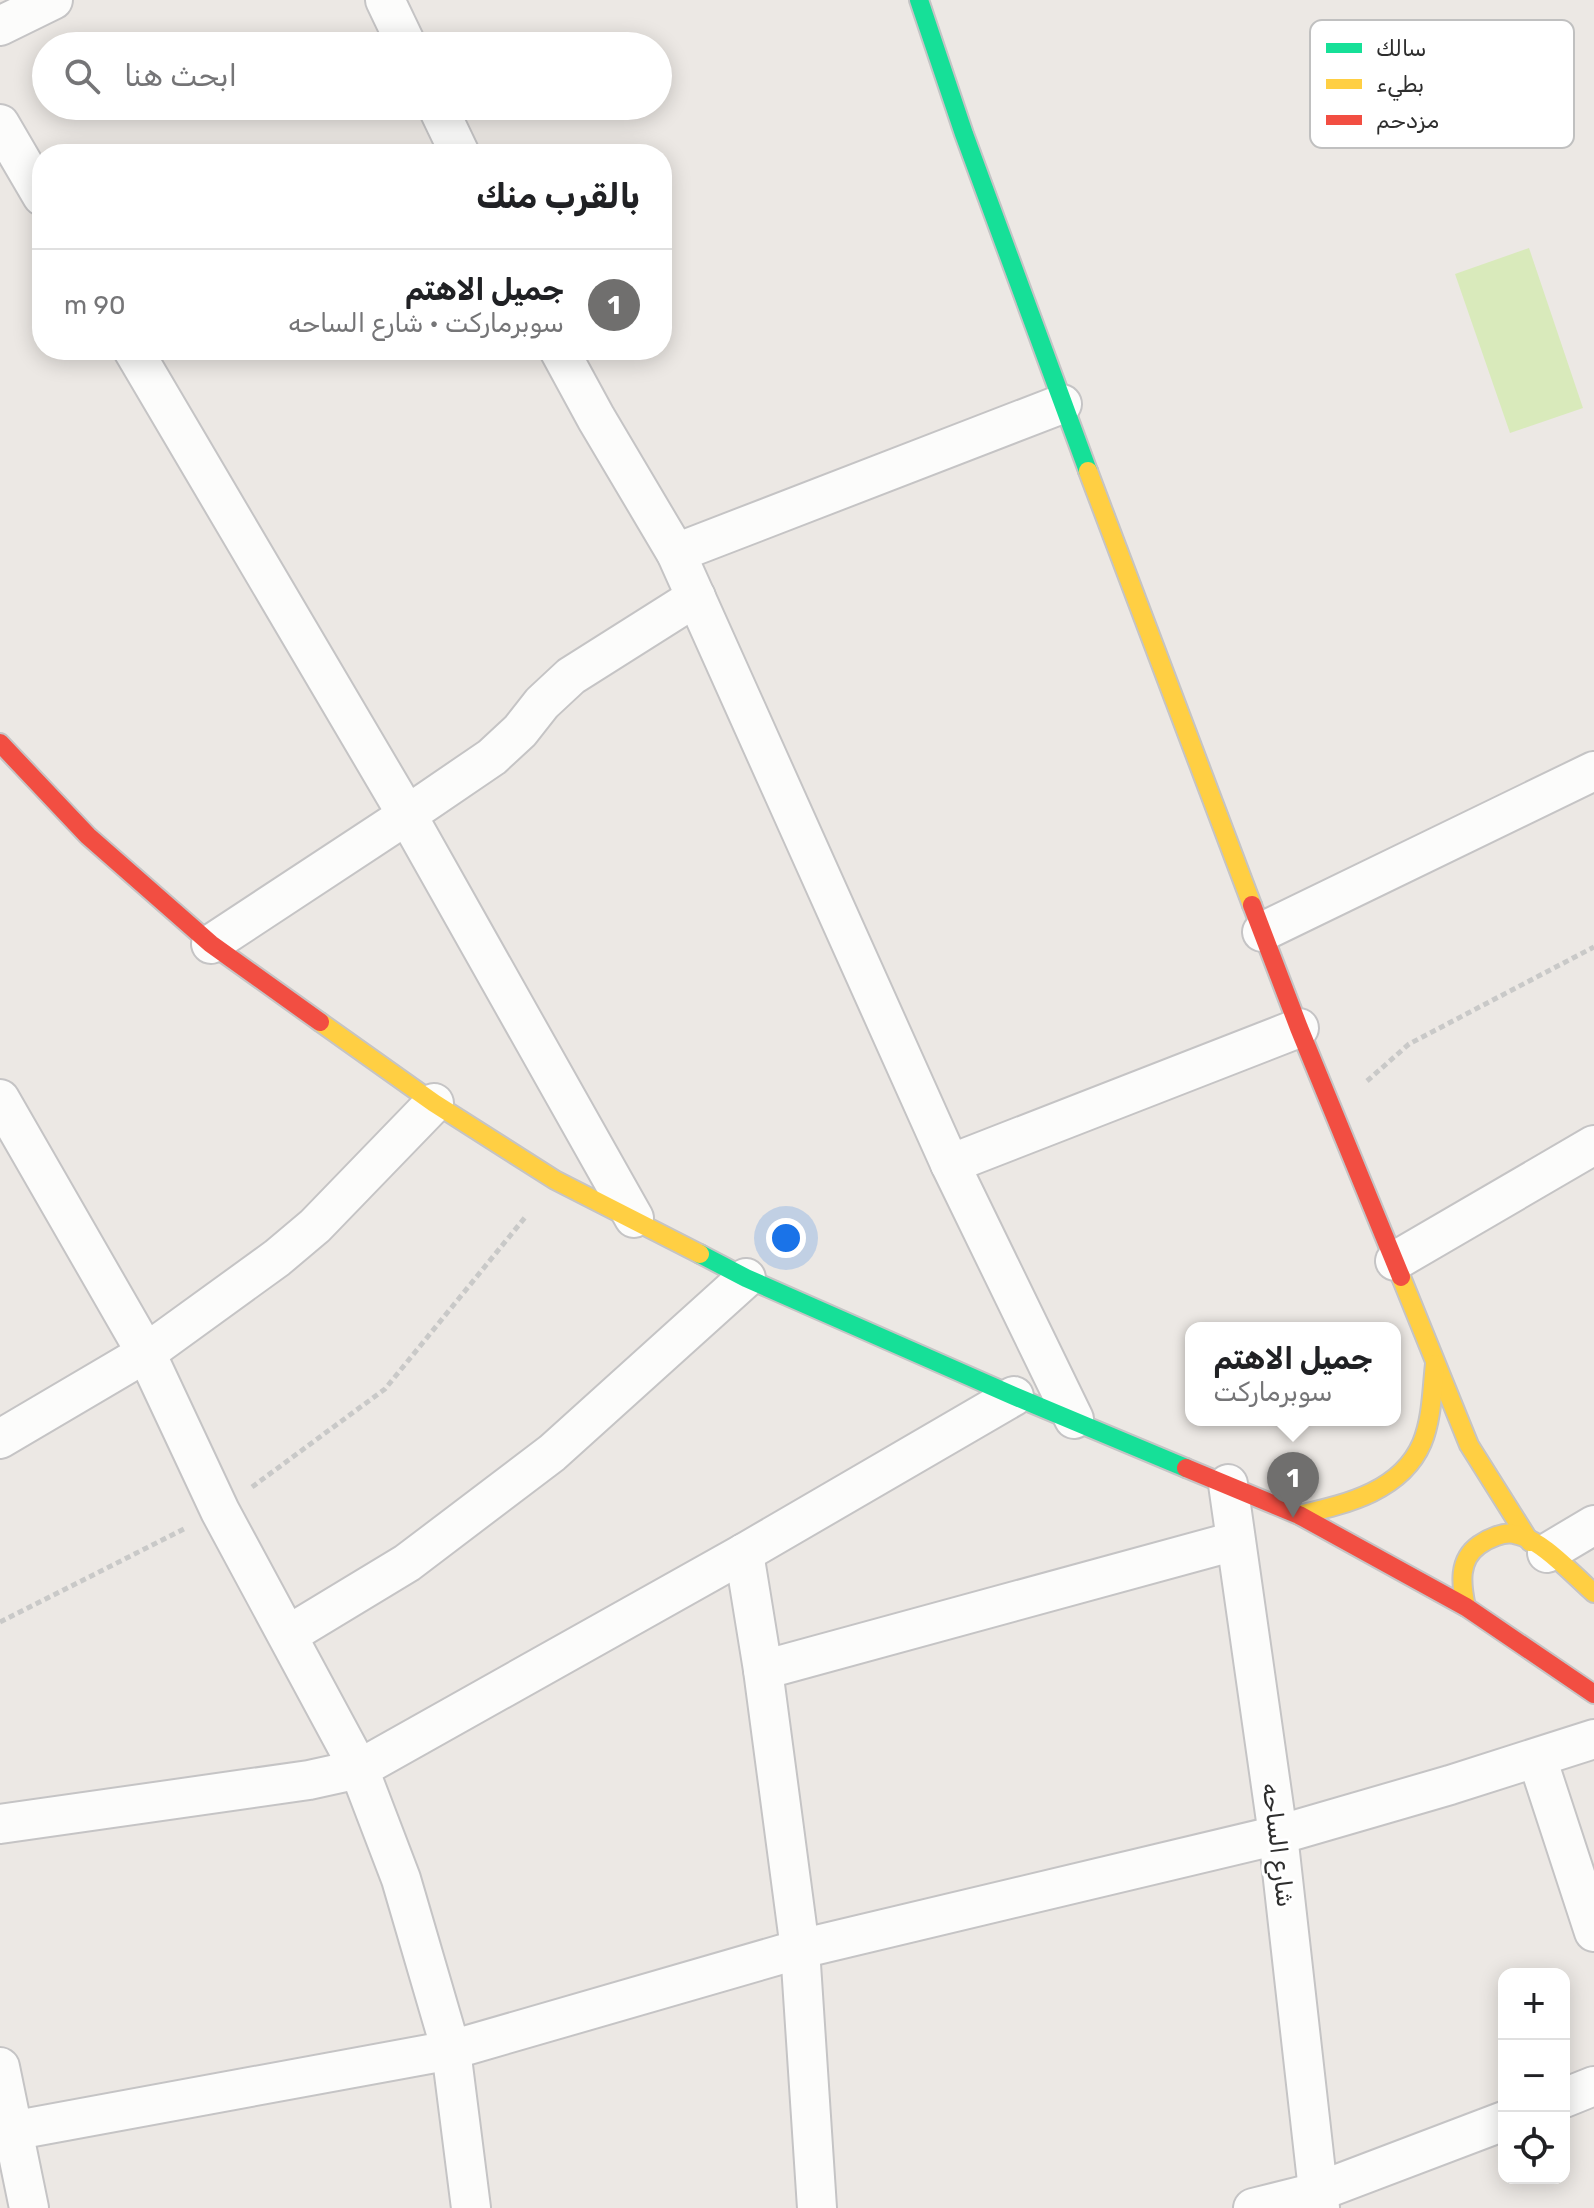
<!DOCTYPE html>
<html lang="ar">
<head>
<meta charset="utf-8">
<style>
  body { margin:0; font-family:Rubik,"Noto Naskh Arabic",sans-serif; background:#f2f2f2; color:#202124; direction:rtl }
  .controls { position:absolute; right:24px; bottom:24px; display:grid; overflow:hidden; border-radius:16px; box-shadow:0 4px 20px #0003 }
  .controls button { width:72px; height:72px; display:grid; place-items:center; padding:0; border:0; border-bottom:2px solid #e0e0e0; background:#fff; color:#202124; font:40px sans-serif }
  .you { position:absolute; left:786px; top:1238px; width:28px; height:28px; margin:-20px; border:6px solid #fff; border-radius:50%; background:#1a73e8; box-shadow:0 0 0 12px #1a73e833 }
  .badge { display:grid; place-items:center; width:52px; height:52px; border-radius:50%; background:#706f6e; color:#fff; font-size:26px; font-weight:700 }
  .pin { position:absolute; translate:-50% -66px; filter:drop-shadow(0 2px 4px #0008) }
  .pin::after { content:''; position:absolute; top:42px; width:28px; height:24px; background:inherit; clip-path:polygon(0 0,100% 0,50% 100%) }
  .popup { position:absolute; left:1185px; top:1322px; width:216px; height:104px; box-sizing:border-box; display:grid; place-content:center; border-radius:16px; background:#fff; filter:drop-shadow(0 2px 6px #0005); font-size:26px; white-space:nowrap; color:#757577 }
  .popup b { font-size:30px; color:#202124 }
  .popup::after { content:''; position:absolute; left:50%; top:100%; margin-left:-16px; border:16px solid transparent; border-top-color:#fff }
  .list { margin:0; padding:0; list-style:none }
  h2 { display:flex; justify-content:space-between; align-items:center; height:104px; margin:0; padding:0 32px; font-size:34px }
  h2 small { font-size:26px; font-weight:400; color:#757577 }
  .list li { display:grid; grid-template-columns:52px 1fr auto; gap:24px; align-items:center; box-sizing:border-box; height:112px; padding:0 32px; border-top:2px solid #e0e0e0 }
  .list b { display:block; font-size:30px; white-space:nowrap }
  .list p { margin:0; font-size:26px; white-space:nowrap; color:#757577 }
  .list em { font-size:26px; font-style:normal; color:#757577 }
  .icon { flex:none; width:44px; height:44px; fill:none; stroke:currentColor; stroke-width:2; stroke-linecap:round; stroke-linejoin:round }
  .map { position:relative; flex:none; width:1594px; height:2208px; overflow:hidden; direction:ltr }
  .search { position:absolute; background:#fff; box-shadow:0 4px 20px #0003; left:32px; top:32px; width:640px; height:88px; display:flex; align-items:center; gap:20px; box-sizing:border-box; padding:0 28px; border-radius:44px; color:#757577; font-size:30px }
  .panel { position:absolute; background:#fff; box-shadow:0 4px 20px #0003; left:32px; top:144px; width:640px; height:216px; border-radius:32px; direction:rtl }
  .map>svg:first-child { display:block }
  .pitch { fill:#d9eabb }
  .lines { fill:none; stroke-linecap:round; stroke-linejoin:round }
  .street-casing { stroke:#c5c4c5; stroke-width:42 }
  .fast-casing { stroke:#c5c4c5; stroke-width:22 }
  .slow-casing { stroke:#c5c4c5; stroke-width:22 }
  .jam-casing { stroke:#c5c4c5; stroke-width:22 }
  .path { stroke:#c9c9c8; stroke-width:5; stroke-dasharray:6 4; stroke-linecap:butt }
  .street { stroke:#fcfcfb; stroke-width:38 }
  .fast { stroke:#16e098; stroke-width:18 }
  .slow { stroke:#ffcf43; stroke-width:18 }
  .jam { stroke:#f24e42; stroke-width:18 }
  .labels { text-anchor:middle; stroke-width:6; stroke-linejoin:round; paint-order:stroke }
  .street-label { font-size:24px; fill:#2e2e2e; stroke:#fff }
  .key { fill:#fff; stroke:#c0c0c0; stroke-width:2 }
  .key-label { font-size:22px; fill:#2e2e2e }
</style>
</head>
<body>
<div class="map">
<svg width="1594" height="2208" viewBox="0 0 1594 2208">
  <rect width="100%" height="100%" fill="#ece8e4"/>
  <polygon class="pitch" points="1529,248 1583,408 1510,433 1455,274"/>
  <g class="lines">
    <g class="street-casing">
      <g id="street">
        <polyline points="385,0 407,46"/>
        <polyline points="0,26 53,0"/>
        <polyline points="437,106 460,154"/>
        <polyline points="0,124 42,196"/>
        <polyline points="133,350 407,815 634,1218"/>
        <polyline points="559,350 596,418 676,553 950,1164 1074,1419"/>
        <polyline points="676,553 1062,404"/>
        <polyline points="1262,932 1594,771"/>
        <polyline points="211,944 407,815 492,757 520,731 542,703 571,676 696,597"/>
        <polyline points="0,1099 146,1353 220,1511 359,1769 401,1879 451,2050 471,2208"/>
        <polyline points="950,1164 1299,1028"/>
        <polyline points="1395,1261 1594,1145"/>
        <polyline points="0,1439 146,1353 277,1258 315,1226 434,1103"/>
        <polyline points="1228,1484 1278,1835 1320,2208"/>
        <polyline points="744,1553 763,1670"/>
        <polyline points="1547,1553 1594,1525"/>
        <polyline points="288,1635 407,1563 552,1453 746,1278"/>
        <polyline points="1537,1758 1594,1932"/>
        <polyline points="0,1824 309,1780 359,1769 744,1553 1014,1396"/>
        <polyline points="0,2067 29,2208"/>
        <polyline points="1564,2098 1594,2086"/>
        <polyline points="0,2133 451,2050 800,1949 1278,1835 1450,1785 1594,1739"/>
        <polyline points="817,2208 800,1949 763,1670 1235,1541"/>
        <polyline points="1253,2208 1317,2192 1504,2121"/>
      </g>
    </g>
    <g class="fast-casing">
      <g id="fast">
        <polyline points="919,0 964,134 1088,471"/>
        <polyline points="700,1254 746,1278 1014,1396 1186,1468"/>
      </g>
    </g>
    <g class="slow-casing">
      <g id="slow">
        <polyline points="1088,471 1252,905"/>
        <polyline points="320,1022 434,1103 555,1180 700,1254"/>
        <polyline points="1401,1277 1469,1445 1530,1542"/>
        <path d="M1299 1515C1345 1504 1401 1492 1422 1443 1432 1419 1432 1390 1435 1364"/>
        <path d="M1466 1607C1461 1584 1458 1560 1479 1545 1489 1538 1503 1532 1514 1534 1541 1538 1574 1576 1594 1593"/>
      </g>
    </g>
    <g class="jam-casing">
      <g id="jam">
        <polyline points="0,743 88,836 211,944 320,1022"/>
        <polyline points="1252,905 1299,1028 1401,1277"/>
        <polyline points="1186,1468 1299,1515 1466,1607 1594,1694"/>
      </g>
    </g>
    <g class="path">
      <polyline points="1367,1081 1409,1044 1594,947"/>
      <polyline points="252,1487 385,1389 527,1215"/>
      <polyline points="0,1622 186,1528"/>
    </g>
    <use href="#street" class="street"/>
    <use href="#fast" class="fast"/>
    <use href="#slow" class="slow"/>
    <use href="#jam" class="jam"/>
  </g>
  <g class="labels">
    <g class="street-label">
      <text transform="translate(1278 1845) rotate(83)" y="8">شارع الساحه</text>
    </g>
  </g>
  <rect x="1310" y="20" width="264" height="128" rx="12" class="key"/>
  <rect x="1326" y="43" width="36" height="10" fill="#16e098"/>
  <rect x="1326" y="79" width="36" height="10" fill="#ffcf43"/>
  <rect x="1326" y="115" width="36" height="10" fill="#f24e42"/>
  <g class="key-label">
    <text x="1376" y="56">سالك</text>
    <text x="1376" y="92">بطيء</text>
    <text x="1376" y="128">مزدحم</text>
  </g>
</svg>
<div class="controls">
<button>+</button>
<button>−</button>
<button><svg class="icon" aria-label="locate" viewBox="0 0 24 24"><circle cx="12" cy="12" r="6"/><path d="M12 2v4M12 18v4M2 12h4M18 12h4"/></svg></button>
</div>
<div class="you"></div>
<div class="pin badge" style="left:1293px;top:1518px">1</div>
<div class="popup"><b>جميل الاهتم</b>سوبرماركت</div>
<div class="search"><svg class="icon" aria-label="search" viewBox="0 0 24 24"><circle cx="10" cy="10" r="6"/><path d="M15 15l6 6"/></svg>ابحث هنا</div>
<section class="panel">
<h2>بالقرب منك<small></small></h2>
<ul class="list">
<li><span class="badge">1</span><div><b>جميل الاهتم</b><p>سوبرماركت · شارع الساحه</p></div><em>90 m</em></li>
</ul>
</section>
</div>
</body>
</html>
